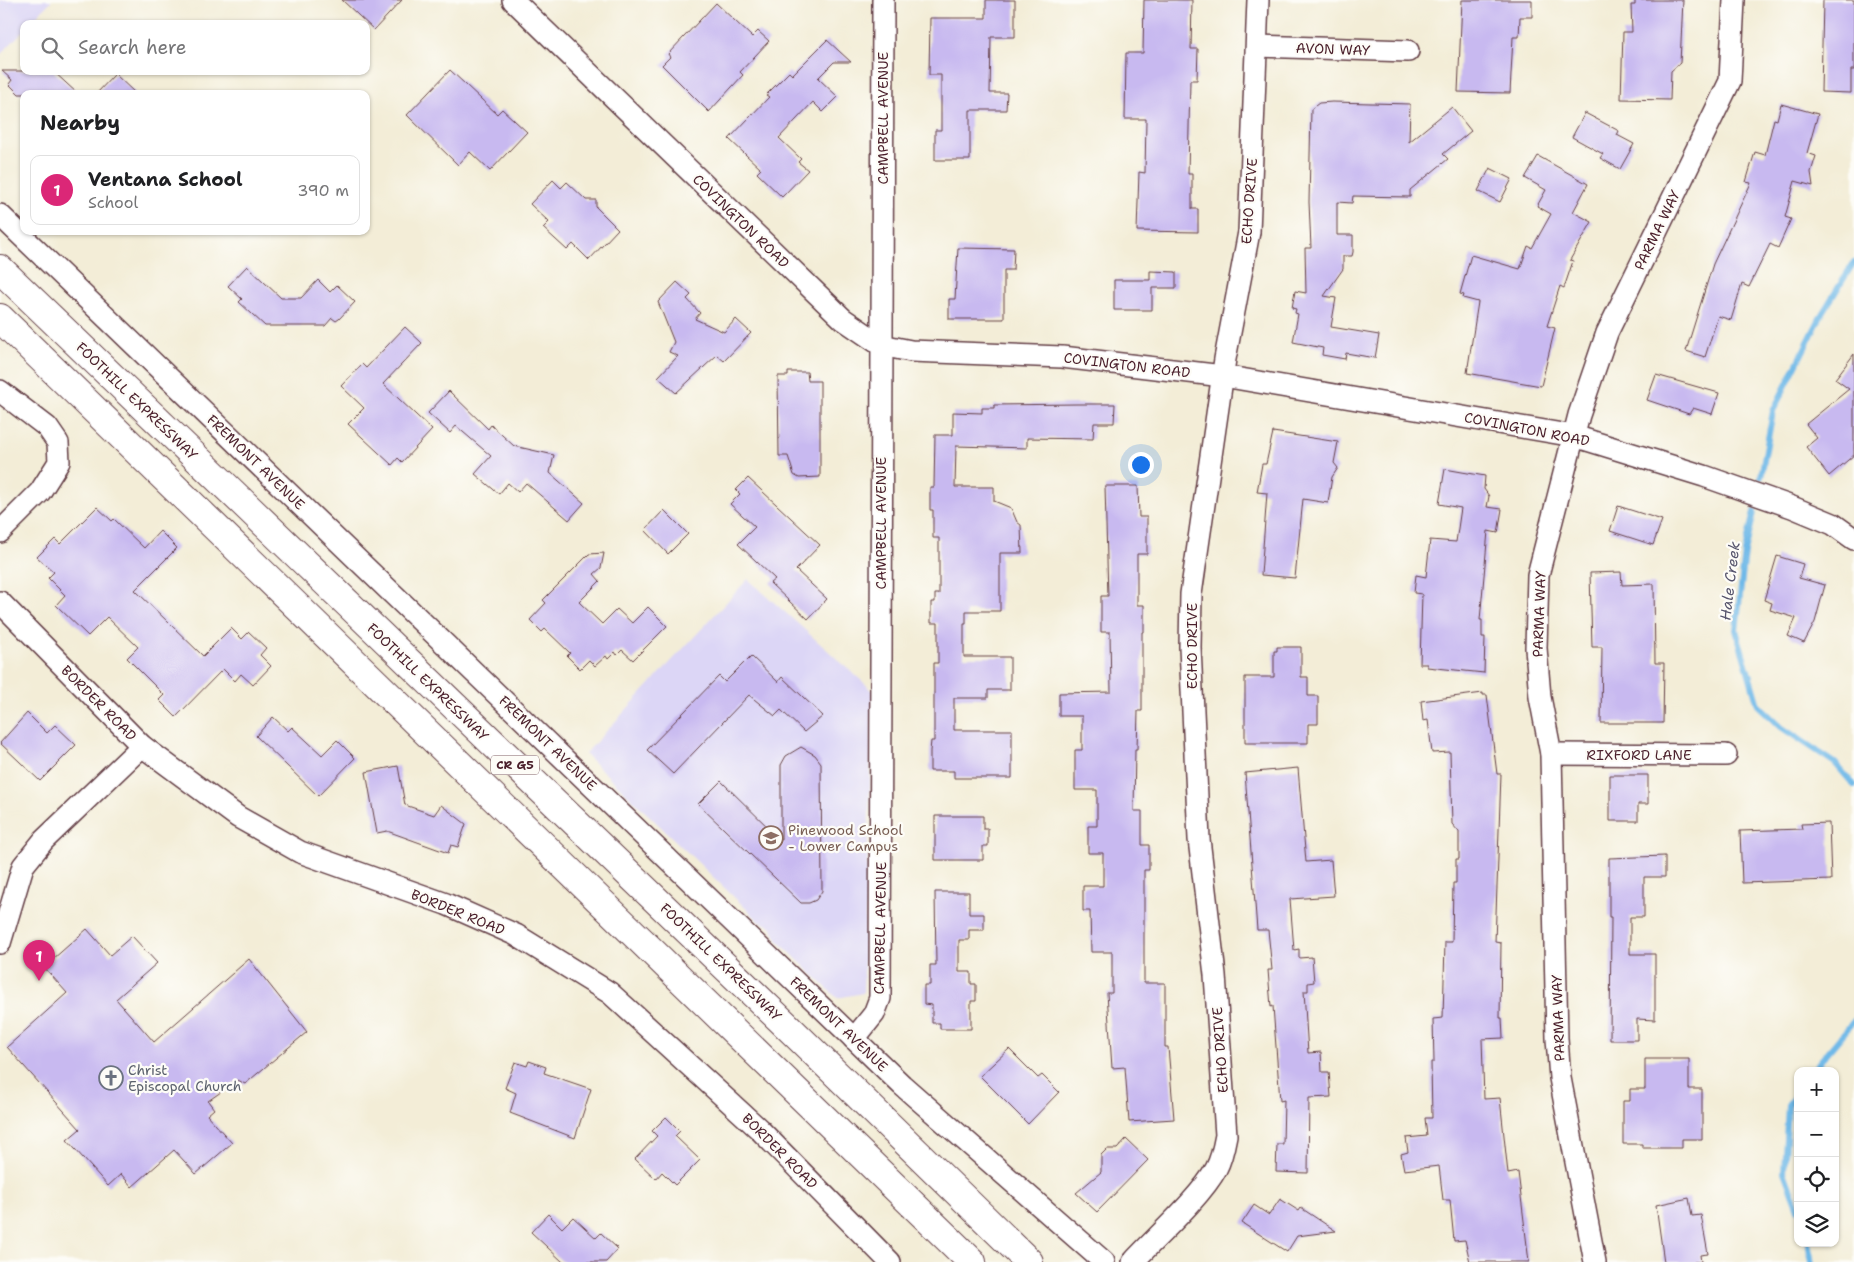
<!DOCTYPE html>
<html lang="en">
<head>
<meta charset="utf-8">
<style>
  body { margin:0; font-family:"Shantell Sans",sans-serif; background:#f6f6f6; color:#202124 }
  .controls { position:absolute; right:15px; bottom:15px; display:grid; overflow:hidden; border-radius:10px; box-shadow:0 1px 4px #0004 }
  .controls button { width:45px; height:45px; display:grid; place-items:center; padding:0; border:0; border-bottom:1px solid #e0e0e0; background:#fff; color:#202124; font:25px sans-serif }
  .you { position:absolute; left:1140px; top:464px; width:18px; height:18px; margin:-12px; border:4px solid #fff; border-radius:50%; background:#1a73e8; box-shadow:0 0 0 8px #1a73e833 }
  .badge { display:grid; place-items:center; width:32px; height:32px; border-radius:50%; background:#db2777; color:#fff; font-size:16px; font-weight:700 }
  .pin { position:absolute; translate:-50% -41px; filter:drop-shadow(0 1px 2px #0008) }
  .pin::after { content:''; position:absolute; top:26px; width:18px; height:15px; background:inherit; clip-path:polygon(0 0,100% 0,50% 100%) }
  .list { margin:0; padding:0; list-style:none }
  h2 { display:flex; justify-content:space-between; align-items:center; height:65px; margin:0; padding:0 20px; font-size:21px }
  h2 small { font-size:16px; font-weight:400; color:#757577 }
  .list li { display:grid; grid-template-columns:32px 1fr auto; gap:15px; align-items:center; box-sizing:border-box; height:70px; margin:0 10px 10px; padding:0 10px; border:1px solid #e0e0e0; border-radius:10px }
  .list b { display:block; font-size:19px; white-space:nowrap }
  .list p { margin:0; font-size:16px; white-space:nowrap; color:#757577 }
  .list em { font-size:16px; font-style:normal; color:#757577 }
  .icon { flex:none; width:28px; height:28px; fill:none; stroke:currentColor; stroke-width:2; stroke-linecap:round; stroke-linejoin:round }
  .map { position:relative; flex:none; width:1854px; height:1262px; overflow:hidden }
  .search { position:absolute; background:#fff; box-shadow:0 1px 4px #0004; left:20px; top:20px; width:350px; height:55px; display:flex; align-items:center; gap:12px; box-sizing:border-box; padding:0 18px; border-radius:10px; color:#757577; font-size:19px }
  .panel { position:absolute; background:#fff; box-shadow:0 1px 4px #0004; left:20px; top:90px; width:350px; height:145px; border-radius:10px }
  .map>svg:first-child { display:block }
  .built { fill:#dcd6f6 }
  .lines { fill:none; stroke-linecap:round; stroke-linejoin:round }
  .stream { stroke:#70b9e8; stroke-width:6 }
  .building { fill:#c8b9f0 }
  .minor-casing { stroke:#633e45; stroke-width:24 }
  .trunk-casing { stroke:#633e45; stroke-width:30 }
  .minor { stroke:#fff; stroke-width:21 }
  .trunk { stroke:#fff; stroke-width:28 }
  .labels { text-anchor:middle; stroke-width:4.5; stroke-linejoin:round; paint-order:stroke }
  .shield { fill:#fdfcf7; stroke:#806168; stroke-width:1 }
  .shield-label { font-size:12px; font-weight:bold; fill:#4a1f2b }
  .street-label { font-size:14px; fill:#4a1f2b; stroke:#fdfcf7 }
  .education-label { font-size:14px; fill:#785e54; stroke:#fdfcf7; text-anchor:start }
  .worship-label { font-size:14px; fill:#5b616d; stroke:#fdfcf7; text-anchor:start }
  .water-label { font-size:15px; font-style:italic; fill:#57556d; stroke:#fdfcf7 }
</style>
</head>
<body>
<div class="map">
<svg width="1854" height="1262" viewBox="0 0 1854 1262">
  <rect width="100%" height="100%" fill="#fdfcf7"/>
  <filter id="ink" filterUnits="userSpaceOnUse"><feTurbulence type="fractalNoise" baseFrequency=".02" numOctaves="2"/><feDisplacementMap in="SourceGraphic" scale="10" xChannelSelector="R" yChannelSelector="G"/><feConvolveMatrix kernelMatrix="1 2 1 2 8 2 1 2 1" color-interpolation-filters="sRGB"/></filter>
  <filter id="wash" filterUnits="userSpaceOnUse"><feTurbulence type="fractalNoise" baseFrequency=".0096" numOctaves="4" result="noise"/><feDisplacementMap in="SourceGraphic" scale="20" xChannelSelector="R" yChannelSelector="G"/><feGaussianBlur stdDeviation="1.12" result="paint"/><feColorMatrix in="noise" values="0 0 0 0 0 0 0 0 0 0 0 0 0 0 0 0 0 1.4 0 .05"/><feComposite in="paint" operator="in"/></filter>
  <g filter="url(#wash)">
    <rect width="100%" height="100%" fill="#f3edd7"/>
    <g class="built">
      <polygon points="0,0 52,0 29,24 24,24 24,30 0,55"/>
      <polygon points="748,579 873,691 863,993 837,998 777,940 771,926 760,922 585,754"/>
    </g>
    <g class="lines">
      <g class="stream">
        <polyline points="1761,477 1773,411 1822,314 1854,262"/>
        <polyline points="1754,512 1745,552 1736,630 1758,705 1781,727 1835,763 1854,785"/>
        <polyline points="1812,1071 1854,1021"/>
        <polyline points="1798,1091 1788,1106 1784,1172 1798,1209"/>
        <polyline points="1808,1243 1812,1262"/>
      </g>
    </g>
    <g id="blocks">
      <g class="building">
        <polygon points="342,0 402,0 374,30"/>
        <polygon points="986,0 1015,0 1015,37 991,37 990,93 1007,93 1006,110 970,110 970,160 935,160 935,130 941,130 941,75 929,75 930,18 986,18"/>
        <polygon points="1144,0 1192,0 1191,49 1198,49 1197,80 1190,80 1188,174 1192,174 1192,209 1198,209 1198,232 1137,231 1139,172 1145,173 1146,119 1125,119 1126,53 1143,53"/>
        <polygon points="1462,0 1532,0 1532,17 1520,17 1519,37 1513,37 1510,93 1458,92"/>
        <polygon points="1635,0 1683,0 1680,63 1671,71 1670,100 1621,99 1623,32 1632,32 1631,5 1635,5"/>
        <polygon points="1823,0 1854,0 1854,70 1851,70 1851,93 1821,92"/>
        <polygon points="716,3 752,37 758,31 769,41 740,72 743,75 709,112 662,65 670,57 668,54"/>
        <polygon points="827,40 851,62 834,62 818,78 838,97 823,112 813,102 779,138 801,159 798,162 808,170 782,197 757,173 761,169 729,139 769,97 766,95 789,72 792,75"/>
        <polygon points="450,70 497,114 502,109 527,132 490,171 470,152 458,165 407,115"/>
        <polygon points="2,71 53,71 78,94 19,94 9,84 12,80"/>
        <polygon points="115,74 136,94 96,94"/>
        <polygon points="1332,102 1410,104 1409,142 1452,107 1471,131 1443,154 1448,159 1410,190 1410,197 1353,196 1352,203 1337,202 1337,235 1353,235 1353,252 1352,256 1343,256 1343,269 1324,296 1336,298 1331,327 1379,335 1375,358 1346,353 1345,359 1322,355 1323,348 1293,342 1298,314 1295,313 1296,309 1292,308 1295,291 1306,293 1305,248 1311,248 1309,202 1311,109 1319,103"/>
        <polygon points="1781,104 1818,114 1807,153 1816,156 1811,172 1813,186 1795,181 1785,217 1791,219 1778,248 1770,244 1749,287 1742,284 1731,320 1718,316 1705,357 1686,351 1713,264 1751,183 1746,182 1755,152 1765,155 1774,119 1777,120"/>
        <polygon points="1585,113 1619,131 1617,135 1634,144 1620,169 1600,158 1603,154 1572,137"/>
        <polygon points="1538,156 1588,184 1573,212 1592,222 1570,260 1573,261 1564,288 1560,286 1547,326 1555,328 1541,386 1467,373 1478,302 1463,298 1464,295 1460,294 1471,255 1520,269 1528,246 1532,248 1551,214 1537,206 1546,190 1525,178"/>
        <polygon points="1490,168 1512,179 1500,202 1478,191"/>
        <polygon points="553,180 561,188 567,182 586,200 596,200 596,207 618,229 589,260 573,244 567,250 543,228 549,222 530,204"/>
        <polygon points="958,248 1014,249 1013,270 1004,270 1004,319 949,319 949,299 955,299"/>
        <polygon points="247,266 281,298 301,298 318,280 330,292 337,285 355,302 339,319 336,321 332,318 325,326 265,326 239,302 242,299 228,286"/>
        <polygon points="1150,271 1176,272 1176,288 1152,288 1152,310 1114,310 1114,280 1150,280"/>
        <polygon points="677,282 691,295 687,299 700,313 695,319 724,332 736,319 751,333 724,361 717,355 676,393 658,377 678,356 669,352 674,342 658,302"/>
        <polygon points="405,327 422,343 383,384 432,430 402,462 398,458 392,465 348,424 364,408 341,386 362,364 366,368"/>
        <polygon points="1854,354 1854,455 1829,476 1806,447 1817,438 1806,424 1849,389 1835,379"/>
        <polygon points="788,372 807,372 808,381 820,381 820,477 799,478 794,475 788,456 779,456 778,376 788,376"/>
        <polygon points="1656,375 1719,393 1712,414 1693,408 1689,414 1647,400"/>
        <polygon points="449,391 488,429 491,425 514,446 554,455 550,473 584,503 569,520 526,483 518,492 508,483 499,494 475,474 491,456 456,426 450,433 428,413"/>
        <polygon points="1077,404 1115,404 1114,423 1094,423 1093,439 1027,438 1027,448 956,446 955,487 994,487 994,501 1011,508 1017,522 1021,525 1022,553 1000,553 1000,611 966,611 966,624 964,624 964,657 1010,657 1010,690 988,690 988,698 954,698 954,730 1012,730 1012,778 954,778 954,771 930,771 930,751 931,741 934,741 934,663 938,663 938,623 931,623 931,602 935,602 935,594 939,594 939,538 933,538 933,510 930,510 930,487 934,487 935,435 953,435 953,412 982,413 982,408 994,408 994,405"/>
        <polygon points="1273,432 1338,442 1334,463 1338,468 1332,477 1328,503 1303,499 1295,578 1261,575 1267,493 1257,492 1262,464 1266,464"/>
        <polygon points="1445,469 1485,476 1484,489 1489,496 1487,507 1502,509 1498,533 1488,531 1480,620 1482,620 1482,637 1485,637 1484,673 1427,667 1427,664 1420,664 1422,594 1414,593 1416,575 1426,577 1430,540 1456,542 1461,508 1439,504"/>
        <polygon points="748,478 820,545 796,570 827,599 808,619 770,583 775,579 738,544 755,527 730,504 740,494 736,490"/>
        <polygon points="1105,486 1138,486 1139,517 1147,517 1147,554 1137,554 1137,605 1144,605 1144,632 1142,632 1142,711 1138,711 1137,749 1135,749 1134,811 1142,811 1142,845 1149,845 1149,870 1144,870 1144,983 1165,983 1165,1047 1168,1047 1174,1119 1129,1122 1125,1067 1112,1068 1107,993 1112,993 1112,952 1091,952 1090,911 1083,911 1083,886 1103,886 1103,853 1088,853 1088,826 1097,826 1097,790 1075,790 1075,750 1082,750 1082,716 1059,716 1059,693 1111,692 1110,632 1101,632 1101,596 1108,596"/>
        <polygon points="1618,506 1662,520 1653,545 1610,531"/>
        <polygon points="97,507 112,521 114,519 144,548 160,531 177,548 135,590 203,656 231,628 242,639 249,632 266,648 260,655 271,666 253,685 241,674 235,681 223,669 176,717 159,700 164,695 127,658 138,647 107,617 88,636 56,605 65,595 48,578 54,572 37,557 55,539 60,544"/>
        <polygon points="664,510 688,534 668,554 645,530"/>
        <polygon points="604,553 601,568 594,574 600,581 579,602 602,624 617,609 632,623 648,607 667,626 633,660 622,650 617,655 615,652 608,659 606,656 595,666 589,660 580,669 567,656 570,653 545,629 542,632 530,620 546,603 543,600 589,554"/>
        <polygon points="1777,556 1803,564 1799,578 1825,585 1815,622 1804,643 1788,636 1796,618 1770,610 1772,603 1764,600"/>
        <polygon points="1621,572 1622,585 1654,584 1655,663 1664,663 1663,723 1601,723 1602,647 1592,647 1590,573"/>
        <polygon points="1277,647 1301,647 1301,677 1308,677 1308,696 1318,696 1318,724 1308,724 1308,743 1245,743 1245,677 1274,677 1274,651 1277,651"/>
        <polygon points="751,656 778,682 782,677 823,716 804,732 781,710 775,716 749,695 673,774 647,750 719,676 725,682"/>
        <polygon points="1483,693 1483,695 1487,695 1497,774 1501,774 1495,942 1501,943 1500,1018 1502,1018 1503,1038 1482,1039 1484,1099 1500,1098 1508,1174 1518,1172 1529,1262 1470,1262 1465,1240 1454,1241 1450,1200 1443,1200 1439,1166 1404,1170 1401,1154 1408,1152 1406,1138 1427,1136 1425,1118 1432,1118 1431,1062 1434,1062 1433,1019 1443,1018 1445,942 1452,942 1453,883 1456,883 1456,859 1459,859 1459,832 1452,824 1450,752 1432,753 1428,720 1423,721 1421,701"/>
        <polygon points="27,713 47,733 55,725 76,745 40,781 0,743"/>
        <polygon points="273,717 288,731 292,727 322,755 337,740 355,758 318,796 256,736"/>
        <polygon points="801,747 815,755 821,763 822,891 816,900 809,903 801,903 698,804 721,781 781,840 781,765 786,756"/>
        <polygon points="398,766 405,805 434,815 441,805 466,824 458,847 451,845 448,853 387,831 377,833 366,772"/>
        <polygon points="1298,768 1306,862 1331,860 1334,896 1290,899 1294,950 1299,949 1299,958 1312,957 1314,982 1308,983 1308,991 1304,991 1308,1053 1321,1052 1322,1072 1329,1072 1331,1097 1309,1098 1308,1173 1276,1172 1277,1144 1283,1144 1284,1100 1280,1101 1273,1006 1271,1007 1268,970 1272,970 1268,930 1257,930 1245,773"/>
        <polygon points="1610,775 1648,775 1648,804 1638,804 1638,821 1610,821"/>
        <polygon points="935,816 983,816 983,829 988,829 988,846 983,846 983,860 935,860"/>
        <polygon points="1829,823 1831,880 1742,883 1740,831 1802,829 1801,824"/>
        <polygon points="1665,856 1665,877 1644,877 1644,917 1630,917 1630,954 1655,954 1655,1020 1637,1019 1637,1040 1610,1040 1611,917 1609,917 1609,858"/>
        <polygon points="935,892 969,892 969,914 984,914 984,930 969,930 969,940 959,940 959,972 971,972 971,984 976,984 976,1001 971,1001 971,1029 940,1029 940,1023 932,1023 932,1005 924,1004 924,985 930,985 930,965 936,965"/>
        <polygon points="87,929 110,955 132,936 157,963 116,999 154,1042 249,959 307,1032 245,1084 238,1080 208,1101 214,1109 207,1115 232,1143 196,1174 174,1150 132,1187 121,1174 108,1186 67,1140 80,1129 7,1047 67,993 44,967"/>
        <polygon points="1009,1049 1038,1078 1042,1075 1059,1092 1028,1124 980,1076"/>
        <polygon points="1645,1059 1689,1059 1689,1089 1702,1089 1702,1139 1682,1139 1682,1148 1642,1148 1642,1144 1623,1144 1623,1101 1630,1101 1630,1089 1645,1089"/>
        <polygon points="529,1061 546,1067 544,1073 591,1089 575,1138 510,1113 516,1093 505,1088 515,1062 527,1066"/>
        <polygon points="666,1117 680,1131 675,1136 700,1160 675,1185 662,1172 656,1179 635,1159 657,1136 652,1131"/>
        <polygon points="1126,1139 1148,1160 1097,1212 1076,1193 1101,1172 1101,1155 1107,1149 1117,1149"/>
        <polygon points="1689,1198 1692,1216 1701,1215 1708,1254 1700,1255 1701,1262 1664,1262 1656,1205"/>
        <polygon points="1280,1199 1299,1211 1301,1208 1336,1231 1297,1236 1287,1252 1242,1223 1254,1205 1269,1215"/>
        <polygon points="548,1214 562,1228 573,1217 596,1238 601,1233 618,1249 606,1262 563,1262 531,1232"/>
      </g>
    </g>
  </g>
  <g filter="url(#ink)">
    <use href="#blocks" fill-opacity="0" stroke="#633e45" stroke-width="1"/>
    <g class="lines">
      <g class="minor-casing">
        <g id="minor">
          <polyline points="513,0 843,319 881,345 911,351 1062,357 1223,376 1574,436 1704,476 1792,507 1833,524 1854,539"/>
          <polyline points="1258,46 1408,51"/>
          <polyline points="0,215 902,1085 1104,1262"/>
          <polyline points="0,391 47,427 58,443 59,462 40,492 0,532"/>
          <polyline points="0,602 142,746 238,817 300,852 446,904 516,935 610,993 759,1129 890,1262"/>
          <polyline points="1551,754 1726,755"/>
          <polyline points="0,943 23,866 44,840 142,746"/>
          <polyline points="854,1039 874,1014 880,998 883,0"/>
          <path d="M1133 1262C1156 1237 1201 1197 1216 1169 1222 1158 1224 1146 1226 1135L1215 975 1199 839 1190 647 1191 594 1225 359 1249 232 1258 0"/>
          <polyline points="1595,1262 1560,1078 1557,1039 1551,754 1540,697 1536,648 1538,575 1579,415 1607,333 1730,81 1734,0"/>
        </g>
      </g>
      <g class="trunk-casing">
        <g id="trunk">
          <polyline points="0,269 786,1025 1029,1262"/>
          <polyline points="0,318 972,1262"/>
        </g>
      </g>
      <use href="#minor" class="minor"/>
      <use href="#trunk" class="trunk"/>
    </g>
  </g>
  <defs>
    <g id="school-ring" transform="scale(1.25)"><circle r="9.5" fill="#fdfcf7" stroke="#8d6e63" stroke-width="1.5"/><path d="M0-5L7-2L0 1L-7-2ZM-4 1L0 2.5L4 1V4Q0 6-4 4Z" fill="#8d6e63"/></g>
    <g id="church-ring" transform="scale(1.25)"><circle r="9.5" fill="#fdfcf7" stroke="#6b7280" stroke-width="1.5"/><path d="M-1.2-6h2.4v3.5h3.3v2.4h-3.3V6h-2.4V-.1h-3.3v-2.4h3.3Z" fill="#6b7280"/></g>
  </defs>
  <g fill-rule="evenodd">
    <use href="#school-ring" x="771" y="838"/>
    <use href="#church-ring" x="111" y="1078"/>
  </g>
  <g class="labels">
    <rect class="shield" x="491" y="755.5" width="48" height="19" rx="4"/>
    <g class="shield-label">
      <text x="515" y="769">CR G5</text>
    </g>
    <g class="street-label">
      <text transform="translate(1333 49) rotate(2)" y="5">AVON WAY</text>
      <text transform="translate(883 118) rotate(-90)" y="5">CAMPBELL AVENUE</text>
      <text transform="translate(1249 201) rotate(-86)" y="5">ECHO DRIVE</text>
      <text transform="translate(741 221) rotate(44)" y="5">COVINGTON ROAD</text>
      <text transform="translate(1657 230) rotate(-64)" y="5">PARMA WAY</text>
      <text transform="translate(1127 365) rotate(7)" y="5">COVINGTON ROAD</text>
      <text transform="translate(137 401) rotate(44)" y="5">FOOTHILL EXPRESSWAY</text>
      <text transform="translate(1527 429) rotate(11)" y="5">COVINGTON ROAD</text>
      <text transform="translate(256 462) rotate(44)" y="5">FREMONT AVENUE</text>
      <text transform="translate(881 523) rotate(-90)" y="5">CAMPBELL AVENUE</text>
      <text transform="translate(1539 614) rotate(-88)" y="5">PARMA WAY</text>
      <text transform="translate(1192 646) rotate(-90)" y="5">ECHO DRIVE</text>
      <text transform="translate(428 682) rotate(44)" y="5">FOOTHILL EXPRESSWAY</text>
      <text transform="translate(99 703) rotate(45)" y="5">BORDER ROAD</text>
      <text transform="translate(548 743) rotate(44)" y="5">FREMONT AVENUE</text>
      <text x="1639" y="760">RIXFORD LANE</text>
      <text transform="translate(458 912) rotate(22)" y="5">BORDER ROAD</text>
      <text transform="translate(880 928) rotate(-89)" y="5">CAMPBELL AVENUE</text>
      <text transform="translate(721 962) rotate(44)" y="5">FOOTHILL EXPRESSWAY</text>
      <text transform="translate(1558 1018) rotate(-92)" y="5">PARMA WAY</text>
      <text transform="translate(839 1024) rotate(44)" y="5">FREMONT AVENUE</text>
      <text transform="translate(1220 1050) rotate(-94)" y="5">ECHO DRIVE</text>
      <text transform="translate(780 1151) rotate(45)" y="5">BORDER ROAD</text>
    </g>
    <g class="education-label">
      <text x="788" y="835">Pinewood School<tspan x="788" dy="16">- Lower Campus</tspan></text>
    </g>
    <g class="worship-label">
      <text x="128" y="1075">Christ<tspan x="128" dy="16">Episcopal Church</tspan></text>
    </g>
    <g class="water-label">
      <text transform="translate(1730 581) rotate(-83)" y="5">Hale Creek</text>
    </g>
  </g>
</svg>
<div class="controls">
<button>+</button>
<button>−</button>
<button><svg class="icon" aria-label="locate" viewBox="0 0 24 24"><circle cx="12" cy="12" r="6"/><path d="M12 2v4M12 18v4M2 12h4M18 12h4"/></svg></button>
<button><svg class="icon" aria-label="layers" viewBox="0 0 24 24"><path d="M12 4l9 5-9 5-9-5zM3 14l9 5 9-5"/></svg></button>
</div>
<div class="you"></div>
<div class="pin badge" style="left:39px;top:981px">1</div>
<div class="search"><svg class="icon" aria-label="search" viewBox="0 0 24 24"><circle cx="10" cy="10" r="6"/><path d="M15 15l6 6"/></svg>Search here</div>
<section class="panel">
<h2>Nearby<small></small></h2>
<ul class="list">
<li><span class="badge">1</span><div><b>Ventana School</b><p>School</p></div><em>390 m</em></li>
</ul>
</section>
</div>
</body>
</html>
